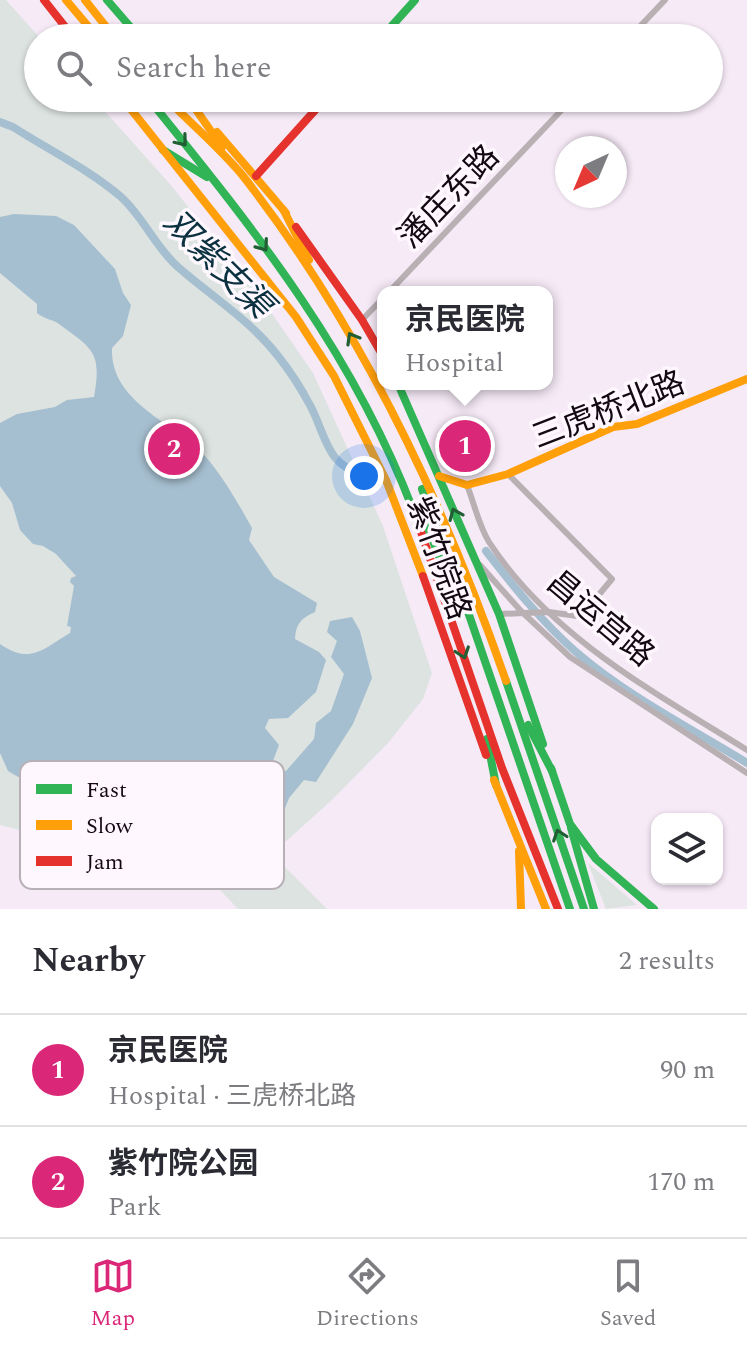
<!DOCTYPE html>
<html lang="en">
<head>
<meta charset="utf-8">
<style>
  body { margin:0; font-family:Spectral,"Noto Sans SC",serif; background:#f2f2f3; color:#2b2b33 }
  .controls { position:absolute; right:24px; bottom:24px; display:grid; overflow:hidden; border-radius:16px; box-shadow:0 2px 6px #0004 }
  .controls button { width:72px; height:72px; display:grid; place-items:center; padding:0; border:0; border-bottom:2px solid #e1e1e2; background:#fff; color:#2b2b33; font:40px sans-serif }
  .compass { position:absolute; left:555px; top:136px; width:72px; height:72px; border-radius:50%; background:#fff; box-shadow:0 2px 6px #0004; rotate:224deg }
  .you { position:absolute; left:364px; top:476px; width:28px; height:28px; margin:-20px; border:6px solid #fff; border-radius:50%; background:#1a73e8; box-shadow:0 0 0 12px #1a73e833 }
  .badge { display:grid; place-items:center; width:52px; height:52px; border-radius:50%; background:#db2777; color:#fff; font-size:26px; font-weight:700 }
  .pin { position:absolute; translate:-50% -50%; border:4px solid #fff; box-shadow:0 2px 8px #0006 }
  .popup { position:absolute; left:377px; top:286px; width:176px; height:104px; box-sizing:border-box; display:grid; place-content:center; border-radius:16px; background:#fff; filter:drop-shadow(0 2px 6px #0005); font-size:26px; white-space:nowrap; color:#7c7c81 }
  .popup b { font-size:30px; color:#2b2b33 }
  .popup::after { content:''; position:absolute; left:50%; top:100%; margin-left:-16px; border:16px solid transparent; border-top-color:#fff }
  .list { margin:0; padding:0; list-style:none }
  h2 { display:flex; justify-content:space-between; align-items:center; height:104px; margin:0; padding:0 32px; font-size:34px }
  h2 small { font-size:26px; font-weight:400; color:#7c7c81 }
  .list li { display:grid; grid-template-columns:52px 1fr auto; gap:24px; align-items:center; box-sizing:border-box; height:112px; padding:0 32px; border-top:2px solid #e1e1e2 }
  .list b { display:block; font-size:30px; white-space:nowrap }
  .list p { margin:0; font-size:26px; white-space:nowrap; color:#7c7c81 }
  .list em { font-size:26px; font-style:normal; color:#7c7c81 }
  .icon { flex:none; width:44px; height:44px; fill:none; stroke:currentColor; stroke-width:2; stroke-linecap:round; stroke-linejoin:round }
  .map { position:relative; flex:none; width:747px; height:909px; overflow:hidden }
  .search { position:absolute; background:#fff; box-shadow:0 2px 6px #0004; left:24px; right:24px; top:24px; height:88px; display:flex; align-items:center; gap:20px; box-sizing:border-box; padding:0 28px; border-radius:44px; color:#7c7c81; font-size:30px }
  .sheet { height:328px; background:#fff }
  nav { display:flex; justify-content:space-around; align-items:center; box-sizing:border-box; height:112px; border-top:2px solid #e1e1e2; background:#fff; font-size:22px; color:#7c7c81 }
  nav a { display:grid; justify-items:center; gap:4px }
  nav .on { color:#db2777 }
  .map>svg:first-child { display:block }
  .green { fill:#dce3e0 }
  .water { fill:#a6bfd0 }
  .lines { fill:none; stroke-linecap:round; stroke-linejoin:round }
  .canal { stroke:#a6bfd0; stroke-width:8 }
  .street { stroke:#b9b0b4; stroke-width:6 }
  .fast { stroke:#30b455; stroke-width:8 }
  .slow { stroke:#ff9f0a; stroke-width:8 }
  .jam { stroke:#e5322d; stroke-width:8 }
  .oneway { stroke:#215e34 }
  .labels { text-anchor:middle; stroke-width:7; stroke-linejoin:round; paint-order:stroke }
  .street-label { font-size:32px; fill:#120912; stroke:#fef8fe }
  .water-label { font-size:34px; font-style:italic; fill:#0b303f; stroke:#fef8fe }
  .key { fill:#fef8fe; stroke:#b7b0b7; stroke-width:2 }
  .key-label { font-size:22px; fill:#120912 }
</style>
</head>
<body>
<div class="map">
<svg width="747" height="909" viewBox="0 0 747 909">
  <rect width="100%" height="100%" fill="#f6eaf7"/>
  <g class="green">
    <polygon points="0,0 6,0 40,38 38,98 93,98 170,184 264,302 313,373 383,526 432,673 423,699 388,743 333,799 272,854 327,909 238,909 208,877 156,886 87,848 0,825"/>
    <polygon points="588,863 637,905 606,909"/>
  </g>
  <path class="water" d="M14 214 56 216 74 225 115 269 123 293 131 305 123 336 112 348C110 403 173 421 205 456 224 478 238 503 252 528L249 540 274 577 317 603 315 612C301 618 296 624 295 639L319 652 326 660 316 692 288 718 269 719 265 728 279 745 271 766 286 771 314 739 316 723 331 711 344 674 331 657 337 641 327 632 330 621 352 617 360 631 372 678 353 724 316 782 304 780 289 798 284 811 279 813 272 809 267 799 280 779 266 771 259 781 247 790V802L252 819 248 836 239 845 216 860 193 865 162 860 146 854 109 831 67 815 21 785 20 778 8 771 0 753V644C30 665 43 649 70 633L71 627 67 626 74 586 70 582 71 578 76 576 56 554 43 546 33 544 20 530 12 503 0 486V423L17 414 55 407 67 400 94 397C102 352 93 349 59 324 52 319 44 319 37 313V304L0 273V217Z"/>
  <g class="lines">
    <g class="canal">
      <path d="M0 122 13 127C49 150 88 169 120 196 143 216 155 247 178 267 211 296 250 320 278 356 290 371 302 390 311 407 326 436 327 467 364 474"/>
      <path d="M486 551C514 587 542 622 576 652 627 696 690 728 747 763"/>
    </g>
    <g class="street">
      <polyline points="629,38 665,0"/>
      <polyline points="389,292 573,98"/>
      <polyline points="362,320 383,298"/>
      <path d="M467 485C474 503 479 526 489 542 551 637 654 692 747 750"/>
      <polyline points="480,565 521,611 570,657 747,773"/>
      <polyline points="499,614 549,612 577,616 592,603 612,579 508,474"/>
    </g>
    <g class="fast">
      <polyline points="107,0 140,38"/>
      <polyline points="381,38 415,0"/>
      <path d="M148 98C258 234 359 359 419 526"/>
      <polyline points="163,150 207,177"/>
      <polyline points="398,384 499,614 543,744"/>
      <polyline points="422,489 466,606 570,909"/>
      <polyline points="425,521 448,579"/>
      <polyline points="506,681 584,909"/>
      <polyline points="528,725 552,771"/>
      <polyline points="487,739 496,785"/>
      <polyline points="551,768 570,824 596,859 654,909"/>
      <polyline points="571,828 594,909"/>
    </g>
    <g class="slow">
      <polyline points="66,0 98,38"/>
      <polyline points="85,0 115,38"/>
      <polyline points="122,98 296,317 334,376 386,480 423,576"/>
      <path d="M166 98C191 124 220 148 243 176 360 326 444 502 506 681"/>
      <polyline points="190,101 222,147"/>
      <polyline points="217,132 286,213"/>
      <polyline points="284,211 309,260"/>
      <polyline points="439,476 467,485 508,474 613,427 637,424 747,379"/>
      <polyline points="494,780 546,909"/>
      <polyline points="519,851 521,909"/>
    </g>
    <g class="jam">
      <polyline points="44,0 74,38"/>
      <polyline points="256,176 326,98"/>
      <polyline points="296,227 362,320 383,356"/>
      <polyline points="419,526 502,768 558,909"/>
      <polyline points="423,576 486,755"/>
    </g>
  </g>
  <defs><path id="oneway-chevron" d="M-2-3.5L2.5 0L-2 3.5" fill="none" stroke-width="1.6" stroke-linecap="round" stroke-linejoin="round" transform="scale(2)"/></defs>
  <g class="oneway">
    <use href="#oneway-chevron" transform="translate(182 141) rotate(51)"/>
    <use href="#oneway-chevron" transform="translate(263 246) rotate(54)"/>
    <use href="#oneway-chevron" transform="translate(352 338) rotate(-120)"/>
    <use href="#oneway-chevron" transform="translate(455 514) rotate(-113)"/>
    <use href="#oneway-chevron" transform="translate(463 653) rotate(71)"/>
    <use href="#oneway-chevron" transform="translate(559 835) rotate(-109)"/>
  </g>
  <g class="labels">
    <g class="street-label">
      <text transform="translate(448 196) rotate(-46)" y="11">潘庄东路</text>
      <text transform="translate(608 409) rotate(-21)" y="11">三虎桥北路</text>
      <text transform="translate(440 558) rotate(70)" y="11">紫竹院路</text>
      <text transform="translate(601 618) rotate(40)" y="11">昌运宫路</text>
    </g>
    <g class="water-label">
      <text transform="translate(219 263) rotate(45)" y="12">双紫支渠</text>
    </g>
  </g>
  <rect x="20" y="761" width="264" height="128" rx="12" class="key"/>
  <rect x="36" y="784" width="36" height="10" fill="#30b455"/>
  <rect x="36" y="820" width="36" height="10" fill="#ff9f0a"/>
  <rect x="36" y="856" width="36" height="10" fill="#e5322d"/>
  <g class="key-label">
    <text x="86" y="797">Fast</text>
    <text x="86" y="833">Slow</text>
    <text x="86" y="869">Jam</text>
  </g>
</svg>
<div class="controls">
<button><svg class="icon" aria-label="layers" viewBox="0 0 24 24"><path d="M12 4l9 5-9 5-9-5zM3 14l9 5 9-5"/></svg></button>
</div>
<svg class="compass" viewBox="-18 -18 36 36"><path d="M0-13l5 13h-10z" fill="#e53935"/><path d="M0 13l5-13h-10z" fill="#7c7c81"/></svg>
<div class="you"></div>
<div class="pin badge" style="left:465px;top:446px">1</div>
<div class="popup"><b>京民医院</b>Hospital</div>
<div class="pin badge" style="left:174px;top:449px">2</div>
<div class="search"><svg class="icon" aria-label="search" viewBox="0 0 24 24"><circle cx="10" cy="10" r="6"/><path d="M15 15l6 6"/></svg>Search here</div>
</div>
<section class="sheet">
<h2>Nearby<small>2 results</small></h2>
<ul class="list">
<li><span class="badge">1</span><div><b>京民医院</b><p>Hospital · 三虎桥北路</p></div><em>90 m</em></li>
<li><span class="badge">2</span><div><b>紫竹院公园</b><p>Park</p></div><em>170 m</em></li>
</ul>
</section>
<nav>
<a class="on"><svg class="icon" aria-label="map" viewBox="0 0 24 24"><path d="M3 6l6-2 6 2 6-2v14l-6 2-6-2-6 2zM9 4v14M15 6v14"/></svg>Map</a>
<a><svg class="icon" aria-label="directions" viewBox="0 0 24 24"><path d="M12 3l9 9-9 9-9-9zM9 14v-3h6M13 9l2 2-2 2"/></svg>Directions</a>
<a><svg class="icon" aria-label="saved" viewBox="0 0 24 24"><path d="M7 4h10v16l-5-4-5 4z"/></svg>Saved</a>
</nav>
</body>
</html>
